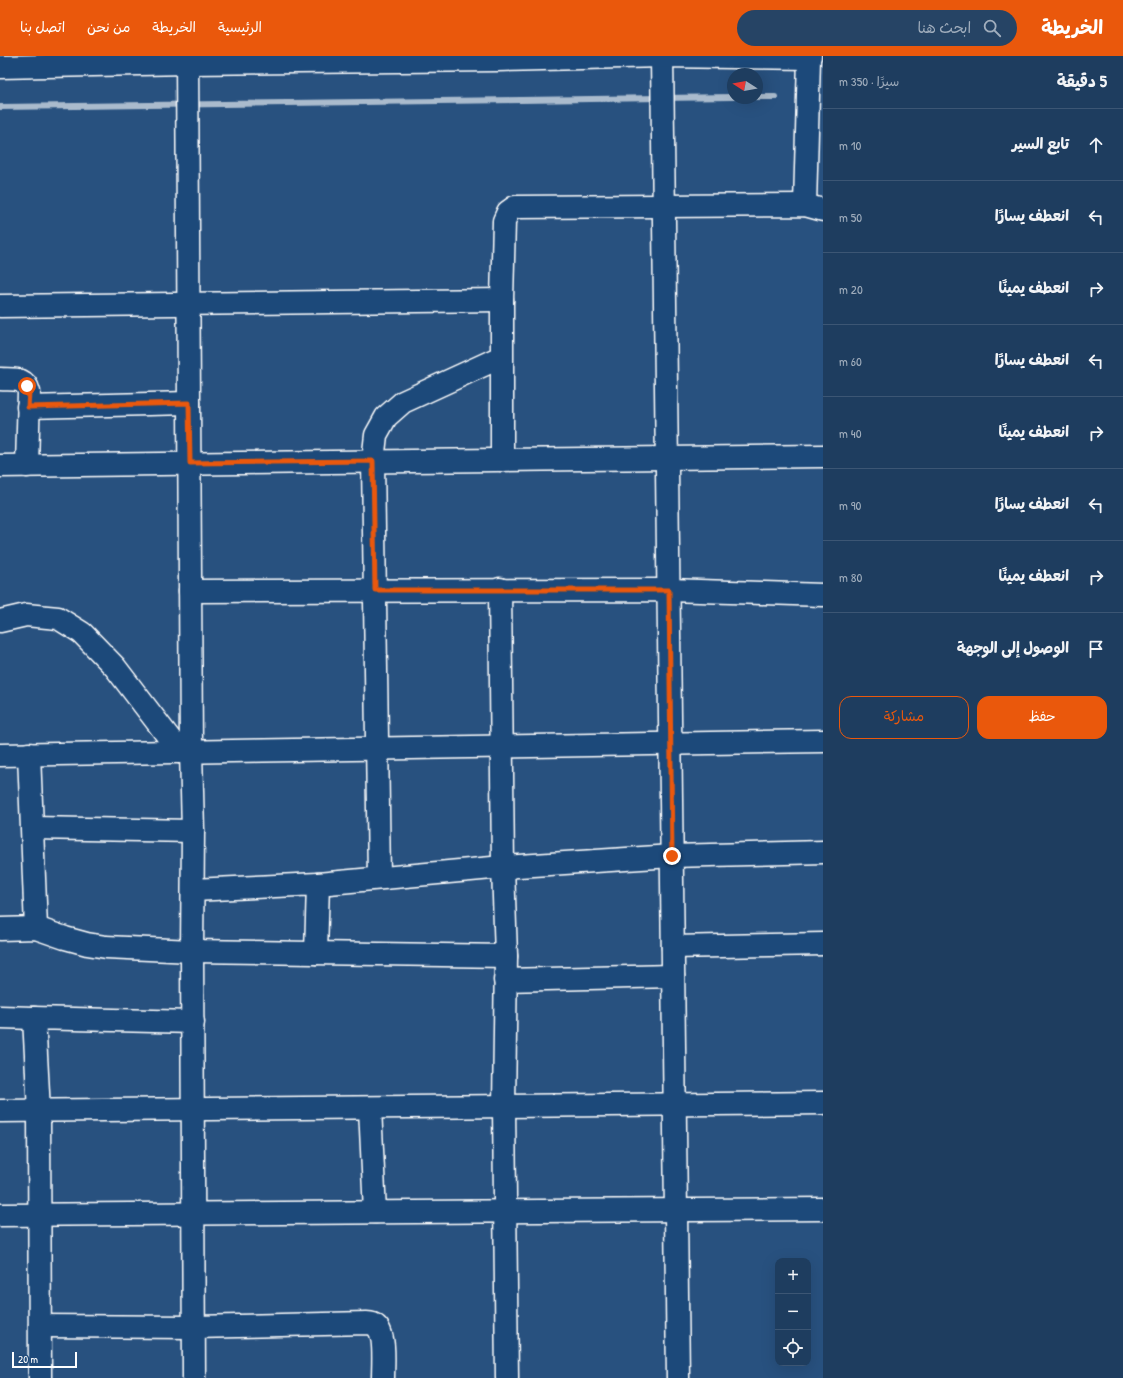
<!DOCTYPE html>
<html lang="ar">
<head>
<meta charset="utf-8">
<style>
  body { margin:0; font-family:"Patrick Hand","Playpen Sans Arabic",sans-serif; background:#264465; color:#f1f3f6; direction:rtl }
  .controls { position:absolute; right:12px; bottom:12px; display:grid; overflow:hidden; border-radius:8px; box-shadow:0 4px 16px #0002 }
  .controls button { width:36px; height:36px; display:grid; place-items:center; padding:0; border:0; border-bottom:1px solid #3c5674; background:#1e3d5f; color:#f1f3f6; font:20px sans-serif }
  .compass { position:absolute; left:727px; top:12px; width:36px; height:36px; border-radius:50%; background:#1e3d5f; box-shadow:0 4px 16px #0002; rotate:281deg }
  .scale { position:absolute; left:12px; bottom:10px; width:65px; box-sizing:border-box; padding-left:4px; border:2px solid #fff; border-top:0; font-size:11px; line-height:14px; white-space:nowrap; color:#fff; -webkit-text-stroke:3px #1f4a7a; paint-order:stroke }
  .stop { position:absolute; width:12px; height:12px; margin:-9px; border:3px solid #ea580c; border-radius:50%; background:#fff }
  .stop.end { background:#ea580c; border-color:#fff; box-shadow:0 1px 4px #0008 }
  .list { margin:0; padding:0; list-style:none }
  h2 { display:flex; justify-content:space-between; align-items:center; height:52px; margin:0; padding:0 16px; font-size:17px }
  h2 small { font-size:13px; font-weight:400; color:#a1aebd }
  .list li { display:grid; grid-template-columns:26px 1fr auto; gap:12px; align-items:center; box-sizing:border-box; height:72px; padding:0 16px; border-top:1px solid #3c5674 }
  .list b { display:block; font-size:15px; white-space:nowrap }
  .list em { font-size:13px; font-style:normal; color:#a1aebd }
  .actions { display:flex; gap:8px; padding:12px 16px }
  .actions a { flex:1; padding:9px 0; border:1px solid #ea580c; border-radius:12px; text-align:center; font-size:14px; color:#ea580c }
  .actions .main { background:#ea580c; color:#fff }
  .icon { flex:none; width:22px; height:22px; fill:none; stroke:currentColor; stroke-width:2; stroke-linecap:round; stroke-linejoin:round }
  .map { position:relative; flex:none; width:823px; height:1322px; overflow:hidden; direction:ltr }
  header { display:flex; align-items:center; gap:24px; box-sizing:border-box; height:56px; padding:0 20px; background:#ea580c; color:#fff }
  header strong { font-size:19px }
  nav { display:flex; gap:22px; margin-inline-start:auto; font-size:14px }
  .search { width:280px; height:36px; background:#264465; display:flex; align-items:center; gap:10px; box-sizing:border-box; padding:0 14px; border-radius:22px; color:#a1aebd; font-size:15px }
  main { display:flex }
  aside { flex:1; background:#1e3d5f }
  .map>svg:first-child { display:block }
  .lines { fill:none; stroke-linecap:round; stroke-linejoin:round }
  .stream { stroke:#aabbcd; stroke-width:6 }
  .minor-casing { stroke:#fff; stroke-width:25 }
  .minor { stroke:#1f4a7a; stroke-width:22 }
  .route { stroke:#ea580c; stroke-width:5 }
</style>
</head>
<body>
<header>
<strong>الخريطة</strong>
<div class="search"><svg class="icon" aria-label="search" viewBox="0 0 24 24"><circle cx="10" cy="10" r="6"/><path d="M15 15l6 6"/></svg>ابحث هنا</div>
<nav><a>الرئيسية</a><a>الخريطة</a><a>من نحن</a><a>اتصل بنا</a></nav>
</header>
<main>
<aside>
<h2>5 دقيقة<small>سيرًا · 350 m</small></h2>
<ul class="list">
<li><svg class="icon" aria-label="ahead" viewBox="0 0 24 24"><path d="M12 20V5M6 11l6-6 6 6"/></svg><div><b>تابع السير</b></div><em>10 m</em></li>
<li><svg class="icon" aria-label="left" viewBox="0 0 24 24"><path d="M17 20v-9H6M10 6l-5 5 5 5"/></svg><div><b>انعطف يسارًا</b></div><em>50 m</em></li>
<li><svg class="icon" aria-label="right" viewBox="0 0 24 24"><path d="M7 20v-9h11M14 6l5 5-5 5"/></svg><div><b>انعطف يمينًا</b></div><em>20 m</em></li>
<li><svg class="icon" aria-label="left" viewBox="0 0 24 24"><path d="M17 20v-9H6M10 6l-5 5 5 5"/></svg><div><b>انعطف يسارًا</b></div><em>60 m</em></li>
<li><svg class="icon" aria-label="right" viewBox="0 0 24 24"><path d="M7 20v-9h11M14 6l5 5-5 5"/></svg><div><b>انعطف يمينًا</b></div><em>40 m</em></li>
<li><svg class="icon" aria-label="left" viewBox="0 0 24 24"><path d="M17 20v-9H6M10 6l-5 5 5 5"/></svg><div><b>انعطف يسارًا</b></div><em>90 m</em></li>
<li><svg class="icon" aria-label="right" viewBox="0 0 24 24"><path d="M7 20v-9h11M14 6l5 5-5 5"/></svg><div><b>انعطف يمينًا</b></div><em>80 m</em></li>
<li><svg class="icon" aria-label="arrive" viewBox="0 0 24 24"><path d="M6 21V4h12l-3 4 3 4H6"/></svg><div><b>الوصول إلى الوجهة</b></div></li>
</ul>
<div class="actions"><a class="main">حفظ</a><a>مشاركة</a></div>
</aside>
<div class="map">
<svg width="823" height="1322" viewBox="0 0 823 1322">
  <rect width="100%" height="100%" fill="#28517f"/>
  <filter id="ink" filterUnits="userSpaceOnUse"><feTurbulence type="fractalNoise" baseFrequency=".025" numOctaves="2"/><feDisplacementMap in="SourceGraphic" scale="8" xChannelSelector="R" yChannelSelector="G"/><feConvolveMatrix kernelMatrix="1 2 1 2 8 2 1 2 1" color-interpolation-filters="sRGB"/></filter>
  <g filter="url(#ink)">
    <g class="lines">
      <g class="stream">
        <polyline points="757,41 775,41"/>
        <polyline points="0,51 733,41"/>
      </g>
      <g class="minor-casing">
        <g id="minor">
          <polyline points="187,0 191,695 193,775 192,895 194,1322"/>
          <polyline points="662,0 678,1322"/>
          <polyline points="0,11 187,7 498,4 662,0 809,2"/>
          <polyline points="805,149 809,2 810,0"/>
          <polyline points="0,250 502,244"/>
          <path d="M0 323C13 324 25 320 29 336L27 410"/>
          <polyline points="28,351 189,347"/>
          <polyline points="502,404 502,244 504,165 508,156 515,151 805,149 823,154"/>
          <polyline points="0,410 823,400"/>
          <polyline points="500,533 503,811 506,900 504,1051 507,1322"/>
          <polyline points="190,535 669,534 823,539"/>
          <polyline points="0,565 26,559 58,562 82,577 115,611 180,696"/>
          <polyline points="29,698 36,872"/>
          <polyline points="0,699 823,685"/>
          <polyline points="33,772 193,775"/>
          <polyline points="379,822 373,405 376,379 386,361 403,346 501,301"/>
          <polyline points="318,828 503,811 672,800 823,796"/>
          <polyline points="193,834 318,828 316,897"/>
          <polyline points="0,873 36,872 65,882 87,888 106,891 192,895 506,900"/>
          <polyline points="673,891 823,888"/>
          <polyline points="505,924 673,920"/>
          <polyline points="0,961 34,962"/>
          <polyline points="370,1052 375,1156"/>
          <polyline points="0,1055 823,1047"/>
          <polyline points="0,1159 823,1153"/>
          <path d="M40 1270 194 1271 367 1267C370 1267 374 1268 376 1270 386 1278 383 1310 383 1322"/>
          <polyline points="40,1322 39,1055 34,962 193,966"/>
        </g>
      </g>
      <use href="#minor" class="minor"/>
    </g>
  </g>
  <g class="lines" filter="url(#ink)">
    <polyline class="route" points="27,330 29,336 28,351 189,347 190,407 373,405 375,534 669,534 672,800"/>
  </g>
</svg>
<div class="controls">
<button>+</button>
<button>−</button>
<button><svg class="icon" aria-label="locate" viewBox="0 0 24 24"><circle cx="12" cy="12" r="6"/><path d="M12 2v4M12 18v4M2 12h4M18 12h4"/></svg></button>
</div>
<svg class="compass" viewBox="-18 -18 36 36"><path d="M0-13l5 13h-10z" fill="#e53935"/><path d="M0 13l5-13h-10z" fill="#a1aebd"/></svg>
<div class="scale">20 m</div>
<div class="stop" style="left:27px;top:330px"></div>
<div class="stop end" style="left:672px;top:800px"></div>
</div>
</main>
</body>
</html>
